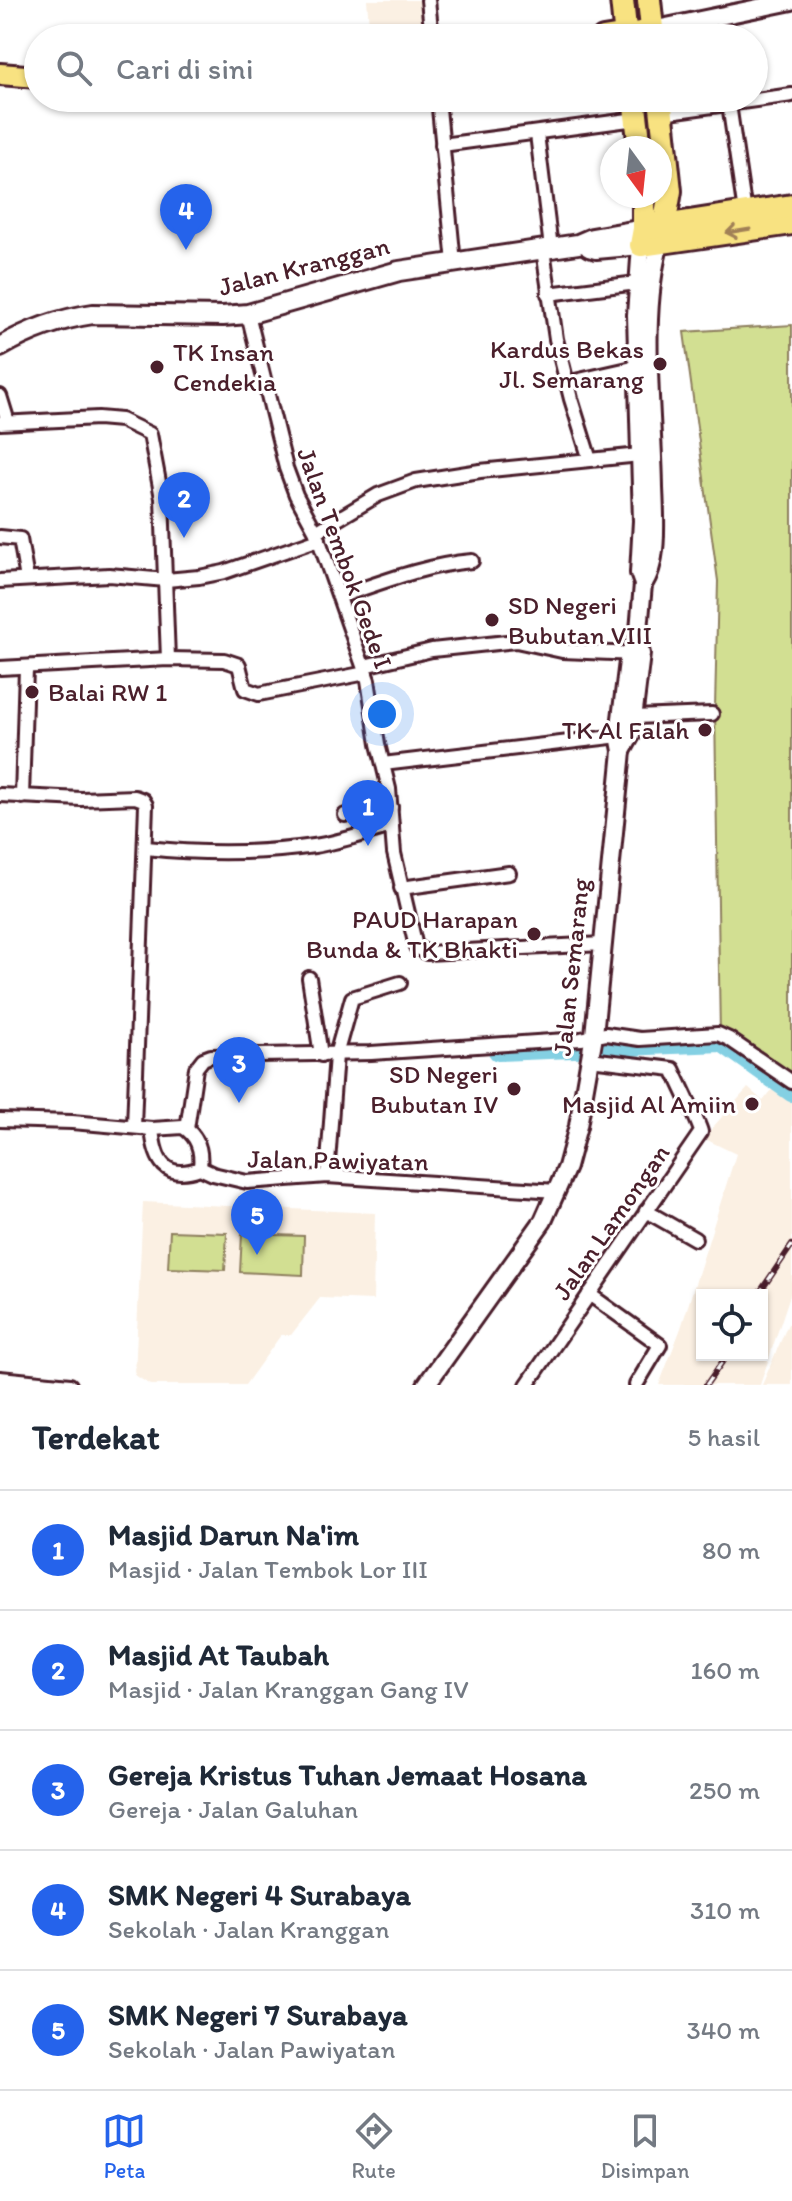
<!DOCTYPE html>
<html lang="id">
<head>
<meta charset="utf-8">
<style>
  body { margin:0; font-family:Itim,sans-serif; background:#f6f6f7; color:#1f2937 }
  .controls { position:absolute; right:24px; bottom:24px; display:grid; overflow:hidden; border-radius:0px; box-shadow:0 2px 6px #0004 }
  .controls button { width:72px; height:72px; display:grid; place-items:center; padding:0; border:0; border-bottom:2px solid #e0e1e3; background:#fff; color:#1f2937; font:40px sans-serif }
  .compass { position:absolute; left:600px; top:136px; width:72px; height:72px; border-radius:50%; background:#fff; box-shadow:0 2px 6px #0004; rotate:165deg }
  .you { position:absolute; left:382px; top:714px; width:28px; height:28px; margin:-20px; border:6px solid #fff; border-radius:50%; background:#1a73e8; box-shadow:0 0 0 12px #1a73e833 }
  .badge { display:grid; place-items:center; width:52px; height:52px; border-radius:50%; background:#2563eb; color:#fff; font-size:26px; font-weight:700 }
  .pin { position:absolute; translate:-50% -66px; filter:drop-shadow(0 2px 4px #0008) }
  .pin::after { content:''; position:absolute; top:42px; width:28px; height:24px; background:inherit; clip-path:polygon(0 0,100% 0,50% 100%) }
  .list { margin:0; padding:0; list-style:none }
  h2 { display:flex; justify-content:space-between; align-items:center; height:104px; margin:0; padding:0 32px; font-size:34px }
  h2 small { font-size:26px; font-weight:400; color:#747a83 }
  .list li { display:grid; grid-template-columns:52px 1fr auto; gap:24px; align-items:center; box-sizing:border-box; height:120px; padding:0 32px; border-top:2px solid #e0e1e3 }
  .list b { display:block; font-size:30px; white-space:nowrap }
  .list p { margin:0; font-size:26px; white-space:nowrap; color:#747a83 }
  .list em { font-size:26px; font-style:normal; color:#747a83 }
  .icon { flex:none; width:44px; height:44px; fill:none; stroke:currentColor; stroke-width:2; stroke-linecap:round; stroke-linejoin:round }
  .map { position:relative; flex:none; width:792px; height:1385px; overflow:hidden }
  .search { position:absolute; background:#fff; box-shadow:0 2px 6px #0004; left:24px; right:24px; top:24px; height:88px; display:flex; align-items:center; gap:20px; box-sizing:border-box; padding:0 28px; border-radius:44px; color:#747a83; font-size:30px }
  .sheet { height:704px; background:#fff }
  nav { display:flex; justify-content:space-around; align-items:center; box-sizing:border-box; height:112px; border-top:2px solid #e0e1e3; background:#fff; font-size:22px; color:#747a83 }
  nav a { display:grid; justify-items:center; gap:4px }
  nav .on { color:#2563eb }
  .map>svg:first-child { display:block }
  .built { fill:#fbf0e3; fill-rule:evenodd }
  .green { fill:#d2df92; stroke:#8e7f5e; stroke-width:2 }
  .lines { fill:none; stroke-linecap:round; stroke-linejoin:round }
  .river { stroke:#84d0e3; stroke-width:20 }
  .minor-casing { stroke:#4a1f2b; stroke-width:18 }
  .tertiary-casing { stroke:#4a1f2b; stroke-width:22 }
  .secondary-casing { stroke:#4a1f2b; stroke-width:24 }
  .primary-casing { stroke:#4a1f2b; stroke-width:26 }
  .trunk-casing { stroke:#4a1f2b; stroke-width:28 }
  .minor { stroke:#fff; stroke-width:12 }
  .tertiary { stroke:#fff; stroke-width:16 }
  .secondary { stroke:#fff; stroke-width:18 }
  .primary { stroke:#f8e281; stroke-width:20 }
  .trunk { stroke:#f8e281; stroke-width:22 }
  .rail-casing { stroke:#4a1f2b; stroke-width:6 }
  .rail { stroke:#fff; stroke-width:3; stroke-dasharray:9; stroke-linecap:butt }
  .oneway { stroke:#a18056 }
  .poi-dot { fill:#4a1f2b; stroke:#fff; stroke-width:3 }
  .labels { text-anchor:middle; stroke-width:6; stroke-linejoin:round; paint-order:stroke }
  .street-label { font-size:26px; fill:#4a1f2b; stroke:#fff }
  .poi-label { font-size:26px; fill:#4a1f2b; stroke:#fff; text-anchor:end }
</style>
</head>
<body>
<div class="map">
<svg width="792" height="1385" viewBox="0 0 792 1385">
  <rect width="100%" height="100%" fill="#fff"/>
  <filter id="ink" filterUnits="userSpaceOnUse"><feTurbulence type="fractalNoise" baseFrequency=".0125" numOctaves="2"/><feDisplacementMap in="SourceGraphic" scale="16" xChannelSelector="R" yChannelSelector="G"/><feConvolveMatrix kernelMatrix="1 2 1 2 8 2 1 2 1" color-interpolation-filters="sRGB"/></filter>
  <g filter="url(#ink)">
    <g class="built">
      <polygon points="367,0 423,0 426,38 370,38"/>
      <path d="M776 1085 792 1096V1289L760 1385H659L681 1328 736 1154 703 1138 748 1088 763 1101ZM702 1295H762V1355H702Z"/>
      <polygon points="143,1202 375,1213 373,1300 320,1298 291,1335 281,1335 245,1385 150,1385 135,1375"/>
      <polygon points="792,1323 792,1385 762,1385 788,1324"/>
    </g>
    <g class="green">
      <polygon points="792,325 792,1088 720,1037 715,708 718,581 684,332"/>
      <polygon points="170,1231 227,1233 225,1270 168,1268"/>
      <polygon points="242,1234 304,1236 303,1275 240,1272"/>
    </g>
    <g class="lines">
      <polyline class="river" points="498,1051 722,1042 792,1092"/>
      <g class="minor-casing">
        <g id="minor">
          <polyline points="428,0 432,38"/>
          <polyline points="224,98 237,98"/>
          <polyline points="438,98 454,263"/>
          <polyline points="729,104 745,213"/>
          <polyline points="662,113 792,95"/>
          <polyline points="537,134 551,248"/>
          <polyline points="442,145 636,119"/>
          <polyline points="543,250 556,339 571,399 590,460"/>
          <polyline points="548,294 637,283"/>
          <polyline points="248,314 286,468 296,495 316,532 368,680 378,744 389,789 394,853 416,947 427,953 603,944"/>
          <polyline points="566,383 637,367"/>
          <polyline points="0,396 8,422"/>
          <polyline points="0,423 98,418 121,420 150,434 162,498 168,659"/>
          <polyline points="316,532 378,495 416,481 480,471 640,455"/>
          <polyline points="0,537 20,539 27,579"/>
          <polyline points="0,581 109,575 166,580 199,577 224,572 319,539"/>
          <path d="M341 596C385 581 426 565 472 561"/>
          <polyline points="364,666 432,650 516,641 562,651 637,654"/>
          <polyline points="0,668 168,659 224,660 239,665 245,689 259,694 366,673"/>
          <polyline points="634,717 712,714"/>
          <polyline points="383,764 628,735"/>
          <polyline points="0,795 81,799 135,797 143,800 146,805 134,1127"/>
          <polyline points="22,797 26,668"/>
          <polyline points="345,815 391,807"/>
          <path d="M146 848C202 854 259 854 314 846 341 842 366 833 392 826"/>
          <polyline points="401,888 509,873"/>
          <polyline points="309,978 321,1055"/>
          <path d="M0 1120 72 1122 152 1129 183 1127C198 1136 202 1151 200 1168"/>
          <path d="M152 1129C155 1161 165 1181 200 1168L213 1174 247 1182 327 1176 557 1191"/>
          <polyline points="187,1129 196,1068 203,1059 211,1056 371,1053 581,1039 606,1034 640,1039 718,1034 729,1039 792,1082"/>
          <polyline points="327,1176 336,1055 352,998 400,983"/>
          <polyline points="646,1211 695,1239"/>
          <polyline points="589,1294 660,1345 636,1385"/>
          <polyline points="0,1378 70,1385"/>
          <path d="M527 1385 701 1132C700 1125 677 1078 673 1069L590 1059"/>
        </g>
      </g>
      <g class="tertiary-casing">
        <g id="tertiary">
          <polyline points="652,30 792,1"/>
          <path d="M643 584C659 563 655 515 654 488 653 412 639 316 660 243"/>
          <polyline points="622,751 631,735 641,654 638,642 643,584 639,573 642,521 636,315 641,245"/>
          <polyline points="426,1385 543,1221 567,1167 578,1126 594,1035 622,751 619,735 629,653 638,642"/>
        </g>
      </g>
      <g class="secondary-casing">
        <g id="secondary">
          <polyline points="589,247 596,249 641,245"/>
          <path d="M0 347C29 330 59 319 93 314L223 316 248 314 399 271 578 244 592 238 644 229"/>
        </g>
      </g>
      <g class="primary-casing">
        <g id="primary">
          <polyline points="603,38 652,30"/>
          <polyline points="0,74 38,77"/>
        </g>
      </g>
      <g class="trunk-casing">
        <g id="trunk">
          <polyline points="622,0 626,38"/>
          <polyline points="649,0 653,38"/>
          <polyline points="634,98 640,148"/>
          <polyline points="660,98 670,191 662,238"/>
          <polyline points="644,196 644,229 641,245 792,223"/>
          <polyline points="644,229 792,206"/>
        </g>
      </g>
      <use href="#minor" class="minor"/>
      <use href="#tertiary" class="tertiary"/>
      <use href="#secondary" class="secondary"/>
      <use href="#primary" class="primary"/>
      <use href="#trunk" class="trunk"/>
      <g class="rail-casing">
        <g id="rail">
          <polyline points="758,1295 792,1245"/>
          <polyline points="706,1385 727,1355"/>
        </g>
      </g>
      <use href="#rail" class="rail"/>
    </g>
    <defs><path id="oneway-shaft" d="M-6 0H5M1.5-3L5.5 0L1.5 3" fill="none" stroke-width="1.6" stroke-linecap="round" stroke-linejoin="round" transform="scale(2)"/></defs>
    <use class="oneway" href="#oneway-shaft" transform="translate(738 231) rotate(171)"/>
  </g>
  <g class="poi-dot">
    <circle cx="660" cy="364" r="8"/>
    <circle cx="157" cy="367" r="8"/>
    <circle cx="492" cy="620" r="8"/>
    <circle cx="32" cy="692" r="8"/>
    <circle cx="705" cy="730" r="8"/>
    <circle cx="534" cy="934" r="8"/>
    <circle cx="514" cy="1089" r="8"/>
    <circle cx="752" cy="1104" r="8"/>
  </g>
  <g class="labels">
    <g class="street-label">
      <text transform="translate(304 266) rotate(-14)" y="9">Jalan Kranggan</text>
      <text transform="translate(345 558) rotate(70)" y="9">Jalan Tembok Gede I</text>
      <text transform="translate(571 967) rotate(-84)" y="9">Jalan Semarang</text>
      <text transform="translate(338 1160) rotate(1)" y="9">Jalan Pawiyatan</text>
      <text transform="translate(611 1222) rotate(-55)" y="9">Jalan Lamongan</text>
    </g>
    <g class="poi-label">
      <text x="644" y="358">Kardus Bekas<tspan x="644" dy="30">Jl. Semarang</tspan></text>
      <text x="173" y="361" text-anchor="start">TK Insan<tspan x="173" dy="30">Cendekia</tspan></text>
      <text x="508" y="614" text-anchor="start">SD Negeri<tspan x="508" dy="30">Bubutan VIII</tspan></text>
      <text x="48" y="701" text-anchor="start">Balai RW 1</text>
      <text x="689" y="739">TK Al Falah</text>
      <text x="518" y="928">PAUD Harapan<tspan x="518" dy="30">Bunda &amp; TK Bhakti</tspan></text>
      <text x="498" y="1083">SD Negeri<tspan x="498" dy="30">Bubutan IV</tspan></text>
      <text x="736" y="1113">Masjid Al Amiin</text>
    </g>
  </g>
</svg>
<div class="controls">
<button><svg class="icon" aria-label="locate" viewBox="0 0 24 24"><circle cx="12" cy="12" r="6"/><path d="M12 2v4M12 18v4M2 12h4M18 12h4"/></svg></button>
</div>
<svg class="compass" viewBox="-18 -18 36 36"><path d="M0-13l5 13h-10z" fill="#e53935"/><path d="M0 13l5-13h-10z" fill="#747a83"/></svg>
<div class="you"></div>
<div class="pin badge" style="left:368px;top:846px">1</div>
<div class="pin badge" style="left:184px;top:538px">2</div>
<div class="pin badge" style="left:239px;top:1103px">3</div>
<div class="pin badge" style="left:186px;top:250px">4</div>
<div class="pin badge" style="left:257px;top:1255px">5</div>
<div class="search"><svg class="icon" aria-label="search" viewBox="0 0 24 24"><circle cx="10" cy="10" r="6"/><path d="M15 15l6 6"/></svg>Cari di sini</div>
</div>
<section class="sheet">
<h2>Terdekat<small>5 hasil</small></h2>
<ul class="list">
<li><span class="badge">1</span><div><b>Masjid Darun Na'im</b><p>Masjid · Jalan Tembok Lor III</p></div><em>80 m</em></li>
<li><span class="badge">2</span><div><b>Masjid At Taubah</b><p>Masjid · Jalan Kranggan Gang IV</p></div><em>160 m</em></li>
<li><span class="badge">3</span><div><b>Gereja Kristus Tuhan Jemaat Hosana</b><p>Gereja · Jalan Galuhan</p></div><em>250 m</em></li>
<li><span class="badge">4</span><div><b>SMK Negeri 4 Surabaya</b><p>Sekolah · Jalan Kranggan</p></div><em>310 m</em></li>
<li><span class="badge">5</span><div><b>SMK Negeri 7 Surabaya</b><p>Sekolah · Jalan Pawiyatan</p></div><em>340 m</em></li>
</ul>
</section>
<nav>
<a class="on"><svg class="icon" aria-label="map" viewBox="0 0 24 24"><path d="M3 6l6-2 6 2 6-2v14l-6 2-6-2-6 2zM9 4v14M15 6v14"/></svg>Peta</a>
<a><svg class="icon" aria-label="directions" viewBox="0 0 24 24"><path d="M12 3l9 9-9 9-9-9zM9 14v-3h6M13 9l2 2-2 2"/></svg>Rute</a>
<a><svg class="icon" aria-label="saved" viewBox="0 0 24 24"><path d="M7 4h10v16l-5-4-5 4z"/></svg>Disimpan</a>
</nav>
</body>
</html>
